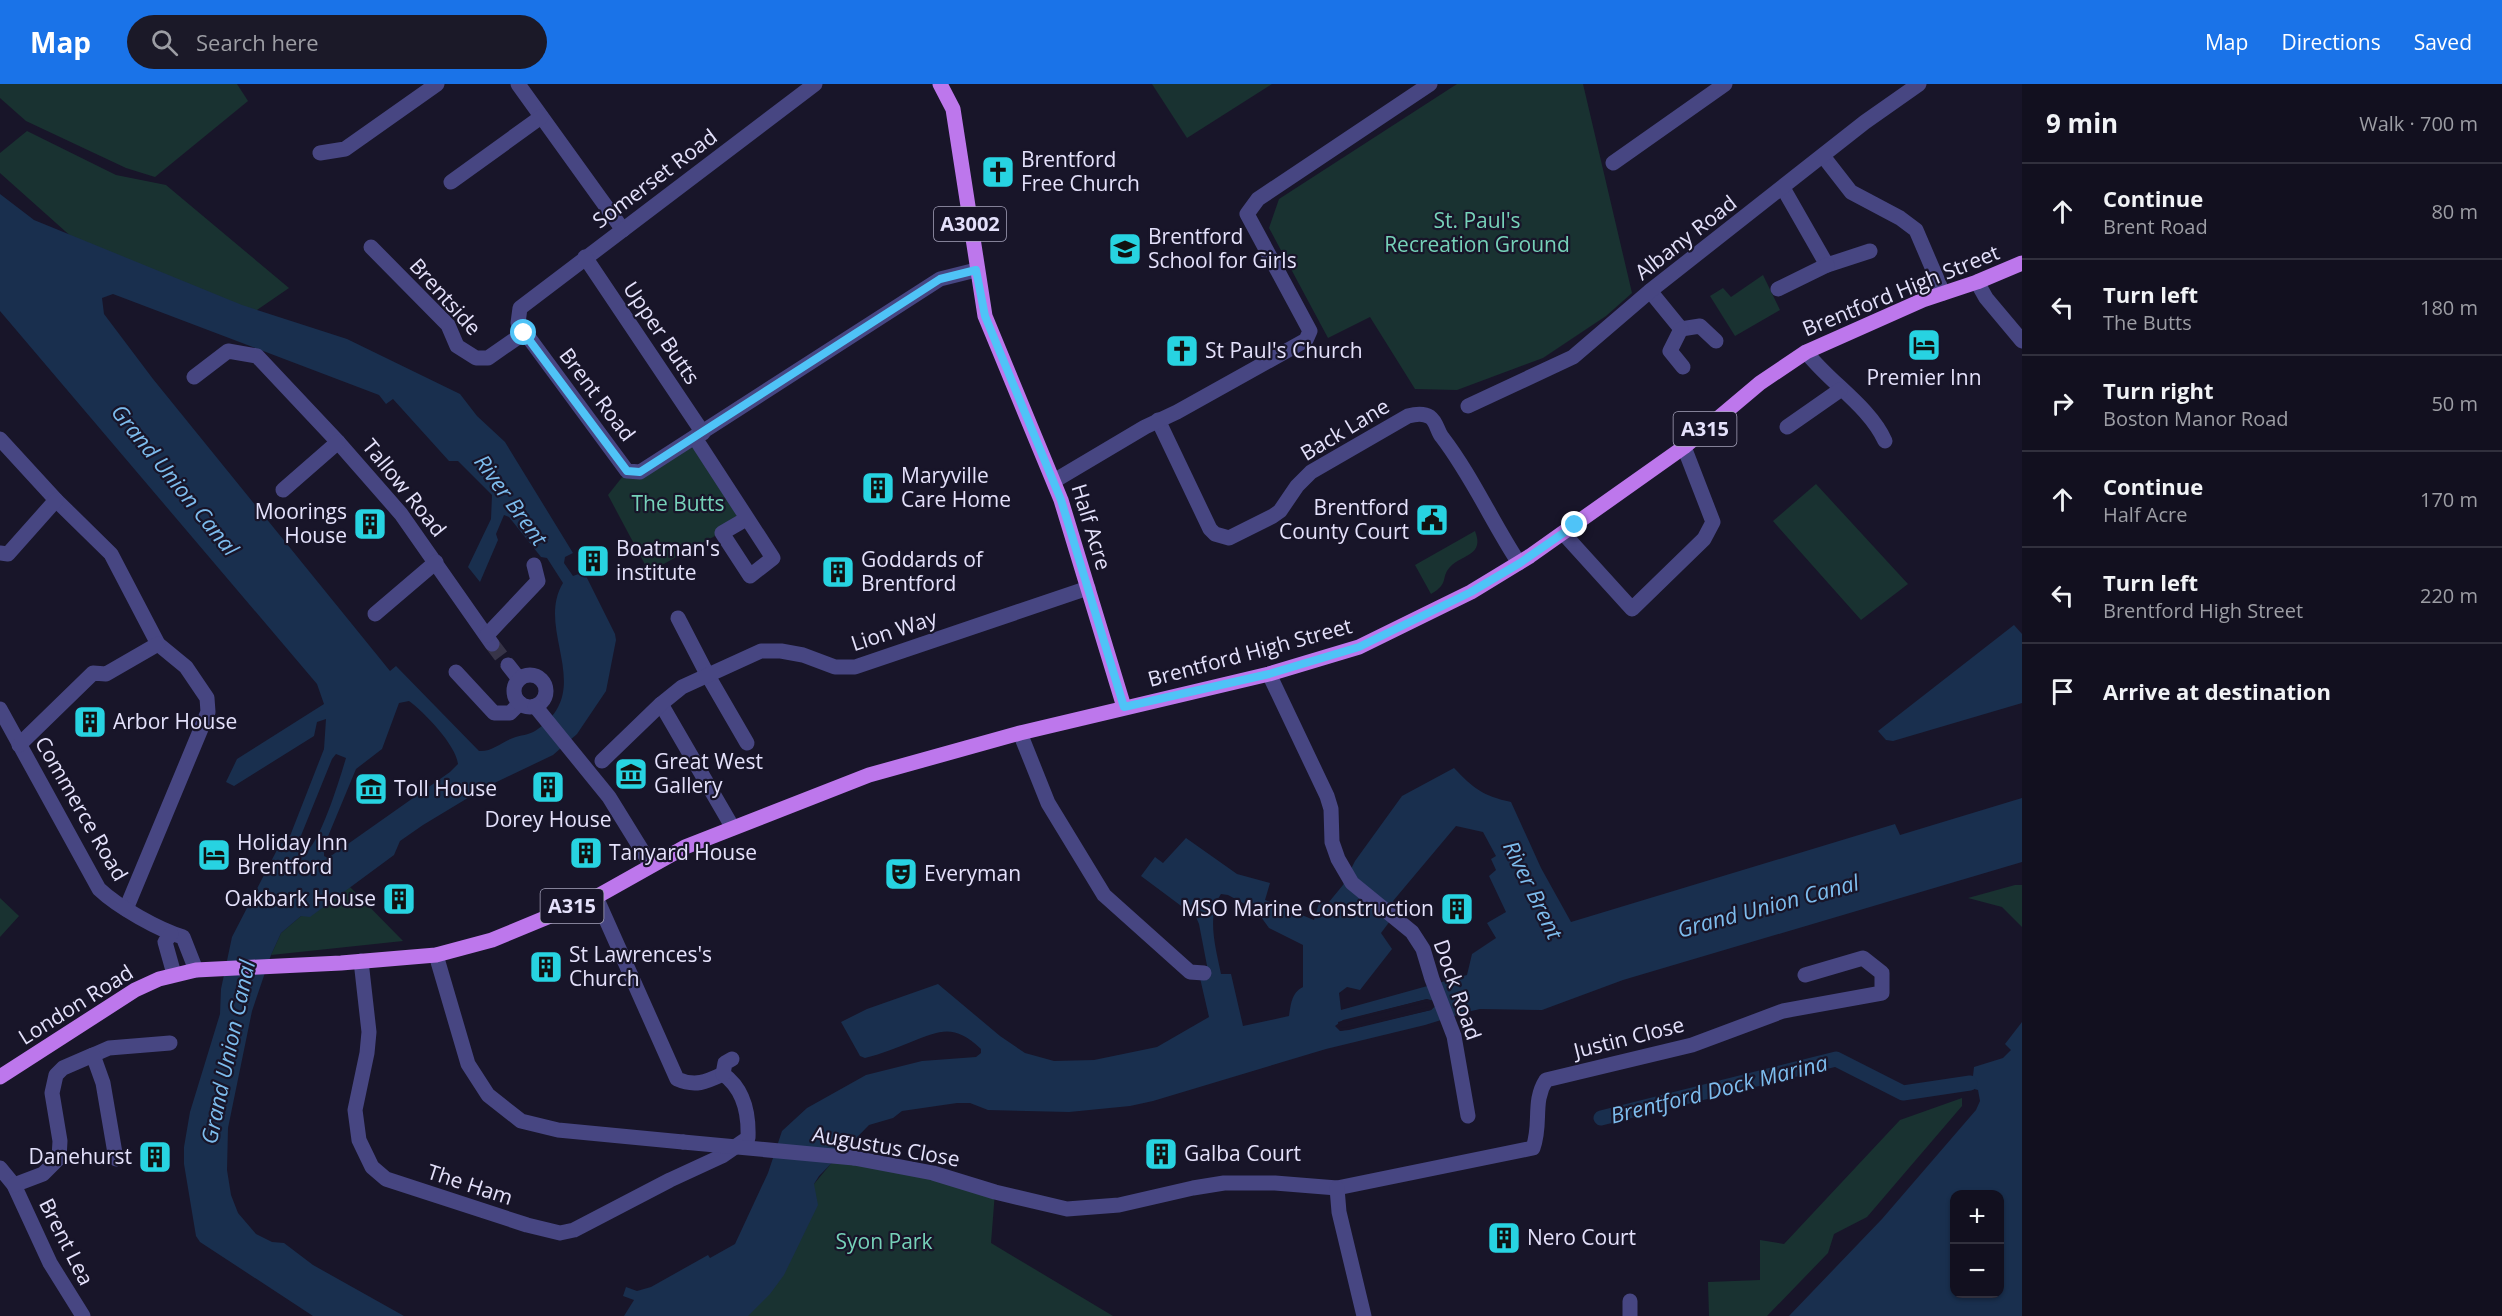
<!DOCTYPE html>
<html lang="en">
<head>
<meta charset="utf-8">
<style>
  body { margin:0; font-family:"Open Sans",sans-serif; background:#1b1928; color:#f1f3f6 }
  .controls { position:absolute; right:18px; bottom:18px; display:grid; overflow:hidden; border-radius:12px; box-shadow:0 2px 4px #0004 }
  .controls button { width:54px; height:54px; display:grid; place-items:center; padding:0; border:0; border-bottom:2px solid #31303d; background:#12101f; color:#f1f3f6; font:30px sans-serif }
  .stop { position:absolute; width:18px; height:18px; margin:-14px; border:4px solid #4fc3f7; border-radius:50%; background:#fff }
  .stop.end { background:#4fc3f7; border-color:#fff; box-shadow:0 2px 6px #0008 }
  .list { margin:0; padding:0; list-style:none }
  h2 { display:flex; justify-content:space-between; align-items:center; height:78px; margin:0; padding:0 24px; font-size:26px }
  h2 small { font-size:20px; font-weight:400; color:#9c9da4 }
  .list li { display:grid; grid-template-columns:39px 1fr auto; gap:18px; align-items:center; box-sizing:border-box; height:96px; padding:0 24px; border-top:2px solid #31303d }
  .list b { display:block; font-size:22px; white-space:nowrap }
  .list p { margin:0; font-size:20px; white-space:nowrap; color:#9c9da4 }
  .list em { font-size:20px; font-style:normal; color:#9c9da4 }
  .icon { flex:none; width:33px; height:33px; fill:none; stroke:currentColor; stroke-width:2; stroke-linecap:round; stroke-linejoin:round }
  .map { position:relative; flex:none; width:2022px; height:1232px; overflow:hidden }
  header { display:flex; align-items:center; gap:36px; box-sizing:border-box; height:84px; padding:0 30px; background:#1a73e8; color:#fff }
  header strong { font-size:28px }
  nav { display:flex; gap:33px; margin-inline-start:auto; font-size:21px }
  .search { width:420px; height:54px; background:#1b1928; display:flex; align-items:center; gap:15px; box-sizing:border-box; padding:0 21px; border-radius:33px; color:#9c9da4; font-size:22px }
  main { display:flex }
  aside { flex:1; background:#12101f }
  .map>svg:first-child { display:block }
  .green { fill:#193231 }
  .water { fill:#192f4e; fill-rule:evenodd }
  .pier { fill:#181529; fill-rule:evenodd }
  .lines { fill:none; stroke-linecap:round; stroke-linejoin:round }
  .canal { stroke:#192f4e; stroke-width:15 }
  .minor-tunnel { stroke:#373448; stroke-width:15; stroke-dasharray:15 8; stroke-linecap:butt }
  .minor { stroke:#474682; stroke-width:15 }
  .major { stroke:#bd77ec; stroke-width:15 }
  .minor-bridge { stroke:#474682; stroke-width:15 }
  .route { stroke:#4fc3f7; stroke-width:8 }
  .labels { text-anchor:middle; stroke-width:4.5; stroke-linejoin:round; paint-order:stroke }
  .shield { fill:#181529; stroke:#a7a4bc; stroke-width:1.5 }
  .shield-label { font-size:20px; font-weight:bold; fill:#e4e1fb }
  .poi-label { font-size:21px; fill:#e4e1fb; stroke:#181529; text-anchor:start }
  .street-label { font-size:21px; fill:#e4e1fb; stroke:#181529 }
  .park-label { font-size:21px; fill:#76d2b9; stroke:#181529 }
  .water-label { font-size:22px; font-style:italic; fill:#7dbced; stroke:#181529 }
</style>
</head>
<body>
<header>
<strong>Map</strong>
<div class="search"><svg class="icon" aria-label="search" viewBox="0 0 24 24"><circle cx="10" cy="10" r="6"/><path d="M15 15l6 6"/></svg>Search here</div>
<nav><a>Map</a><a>Directions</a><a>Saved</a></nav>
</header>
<main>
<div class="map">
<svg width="2022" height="1232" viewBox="0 0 2022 1232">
  <rect width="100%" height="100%" fill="#181529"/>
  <g class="green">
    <polygon points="0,0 237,0 248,17 155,93 126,84 26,37 0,14"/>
    <polygon points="1152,0 1272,0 1187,54"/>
    <polygon points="1457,0 1583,0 1632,209 1606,232 1543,274 1457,306 1415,305 1370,233 1328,254 1269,144 1279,115"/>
    <polygon points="27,47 116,91 166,101 289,204 254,228 84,164 0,89 0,69"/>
    <polygon points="1763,191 1780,226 1735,252 1710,212 1723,204 1731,213"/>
    <polygon points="695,354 746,435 649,488 608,411 627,387"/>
    <polygon points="1816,400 1908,500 1861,536 1773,437"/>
    <path d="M1475 447C1485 472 1462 470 1450 483 1440 494 1450 499 1431 510L1415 481Z"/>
    <polygon points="2015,801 2022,801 2022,843 2002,823 1968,814"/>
    <polygon points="350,803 403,857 271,871 281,849 301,832 310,832"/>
    <polygon points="0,814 19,832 0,853"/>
    <polygon points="1962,1014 1962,1022 1867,1133 1834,1150 1828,1169 1767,1232 1709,1232 1708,1198 1760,1196 1760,1156 1784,1160 1900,1036"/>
    <polygon points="834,1076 995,1108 991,1159 1113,1232 745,1232 814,1100"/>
  </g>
  <g class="water">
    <path d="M0 110 34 136 242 221 347 255 460 310 477 332 505 358 573 469 565 473 564 479 573 492 584 488 615 550 616 556 606 607 577 650 553 671 486 703 423 741 400 757 394 771 310 833 301 832 281 849 271 871 252 927 228 1044 227 1086 231 1111 238 1129 256 1150 272 1158 284 1159 313 1181 404 1232H313L200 1158 196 1152 184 1080V1063L190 1028 220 930 221 905 232 853 279 762 290 752 324 665 326 635 317 638 314 652 234 702 226 698 237 675 324 620 317 600 0 227ZM113 210 379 311 386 320 393 315 449 377H458L492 411 491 435 468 483 480 498 498 456 496 450 504 431 509 433 541 473 547 474 563 499C534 547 598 606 535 647 529 651 520 651 513 654 501 658 492 668 479 667L396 582 390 587 153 295 104 230 102 214ZM409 617C424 628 456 661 458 680L450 688 328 774 324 772V762L356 685 382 665 399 619ZM336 670 346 674C340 694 321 757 306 768L300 765V754L332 675Z"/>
    <polygon points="2014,541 2022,550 2022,619 1893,657 1886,656 1878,647"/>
    <path d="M1454 684C1473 704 1483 712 1511 718L1541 784 1571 838 1895 740 1900 751 2022 714V778L1623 896 1542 926 1480 925 1467 928 1425 941 1326 965 1153 1017 1130 1022 1069 1028 988 1026 970 1019H957L902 1027 893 1034 869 1041 819 1092 814 1100 818 1121 784 1191 770 1210 748 1232H624L634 1216 623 1212 626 1203 637 1207 651 1203 708 1171 710 1174 735 1160 768 1089 782 1047 807 1024 866 991 922 977 976 973 981 969V965C954 940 942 946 911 958 896 964 881 970 865 974L860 972 841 938 867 925 938 900 1000 952 1025 969 1054 977 1094 976 1157 963 1209 933 1200 894 1209 892 1199 840 1196 833 1141 792 1155 773 1163 779 1186 754 1237 790 1270 799 1265 816 1314 836 1319 819 1329 818 1343 801 1355 777 1402 712ZM1456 742 1483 748 1496 772 1491 775 1496 786 1489 792 1506 828 1487 839 1496 854 1472 870 1467 891 1341 926 1339 909 1347 903 1360 906 1392 865 1381 849 1399 825 1393 817ZM1221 810 1228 811 1256 826 1269 844 1303 861V903C1291 909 1291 921 1289 932L1243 942 1231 890H1221C1216 865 1206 832 1221 810ZM1427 915 1436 921 1431 926 1340 947 1338 938Z"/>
    <path d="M2022 938V1232H1789L1882 1135 1976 1026 1980 1017 1978 1006 1971 1004 1970 993 1973 992 1974 983 2003 974 2011 966 2005 960ZM1954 1110H2000V1210H1954Z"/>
  </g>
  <path class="pier" d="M1427 915 1435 917 1436 921 1431 926 1349 946 1340 947 1335 942 1343 936ZM1427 918 1433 920 1429 923 1357 941 1341 944 1339 942 1344 938Z"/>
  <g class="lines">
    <polyline class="canal" points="1601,1034 1836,975 1903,1009 1970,999"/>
    <polyline class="minor-tunnel" points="492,560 508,581"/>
    <g class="minor">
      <polyline points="518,0 623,146"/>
      <polyline points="815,0 520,224 518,239 627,387 640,388 940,195 976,186"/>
      <polyline points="320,69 345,65 437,0"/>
      <polyline points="1823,72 1851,108 1900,134 1916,146 1943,209"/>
      <polyline points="1613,79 1725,0"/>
      <polyline points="451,98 541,33"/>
      <polyline points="1783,104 1827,181 1870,167"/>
      <polyline points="371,163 448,241 457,262 476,274 488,274 524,249"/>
      <polyline points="585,173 703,349"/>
      <polyline points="1977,198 1986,214 2022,257"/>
      <polyline points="1778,205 1827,181"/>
      <polyline points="1650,207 1681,245 1700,242 1716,257"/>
      <polyline points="1681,245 1670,267 1683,283"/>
      <path d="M1806 268C1830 299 1869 322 1885 357"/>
      <polyline points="194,293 228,267 257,272 338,358 401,430 492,560"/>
      <polyline points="1468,322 1573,273 1650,207 1865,38 1919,0"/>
      <path d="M1158 336 1210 445 1215 450 1229 454 1273 432 1280 427 1297 402 1311 388 1408 332C1415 330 1424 329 1430 333 1437 338 1437 347 1442 353 1472 392 1492 438 1519 479"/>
      <polyline points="1787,343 1840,306"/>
      <polyline points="695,354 773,474 750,492 722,449 746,435"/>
      <polyline points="0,355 56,416 111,470 158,560 186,583 207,614 208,628 126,825"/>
      <polyline points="1054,397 1145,343 1177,328 1306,256 1310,247 1247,130 1258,115 1430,0"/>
      <polyline points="283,406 338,358"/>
      <polyline points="1563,449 1632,525 1704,455 1713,438 1684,363"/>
      <polyline points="0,469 8,470 56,416"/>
      <polyline points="375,530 436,478"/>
      <polyline points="678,534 707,590 747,659"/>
      <polyline points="487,551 538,497 534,481"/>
      <polyline points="508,581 519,595"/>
      <polyline points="456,588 494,629 510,629 520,619"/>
      <polyline points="1269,590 1327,712 1331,725 1332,758 1338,775 1352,799 1412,848 1423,865 1432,895 1454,952 1468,1032"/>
      <circle cx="530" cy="607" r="16"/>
      <polyline points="661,620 733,744"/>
      <polyline points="535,622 609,713 651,781"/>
      <path d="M0 625 99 805C118 823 159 846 183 853L196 886"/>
      <polyline points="1020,649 1048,719 1104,811 1190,888 1204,889"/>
      <polyline points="19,661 93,589 106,590 158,560"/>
      <polyline points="602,677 661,620 682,603 761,567 781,567 803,571 835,583 855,583 1088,504"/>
      <path d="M596 813 677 995C695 1003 706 998 723 990"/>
      <polyline points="171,850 165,858 174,890"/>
      <polyline points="436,871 468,980 488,1011 521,1037 558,1046 683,1058"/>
      <path d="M361 877 369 948 367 969 355 1026 359 1056 372 1083 386 1095 527 1141 560 1149 574 1146 670 1096 722 1072 748 1054C749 1029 744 1005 723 990"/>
      <polyline points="93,971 109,964 170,959"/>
      <polyline points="723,990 725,979 732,975"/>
      <path d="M854 1074 933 1089 995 1108 1067 1125 1119 1121 1193 1104 1224 1099H1275L1337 1104 1533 1064C1542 1039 1532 1018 1546 996L1692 961 1783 927 1882 909V889L1863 874 1805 891"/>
      <polyline points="0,1084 14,1101 50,1179 83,1232"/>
      <polyline points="14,1101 43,1090 59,1074 60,1057 52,1009 56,991 63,984 93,971 103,999 116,1075"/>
      <polyline points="1337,1104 1339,1128 1364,1232"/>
      <polyline points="1630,1232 1630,1217"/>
    </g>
    <g class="major">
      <polyline points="940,0 953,25 985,232 1061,416 1124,623"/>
      <polyline points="0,993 135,906 159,895 196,886 341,879 436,871 492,856 596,813 685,763 869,691 1020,649 1269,590 1359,563 1471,508 1530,472 1684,363 1760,299 1806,268 1923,216 1977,198 2022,179"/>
    </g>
    <polyline class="minor-bridge" points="683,1058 854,1074"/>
  </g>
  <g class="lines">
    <polyline class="route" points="524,249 627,387 640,388 940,195 976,186 985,232 1061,416 1124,623 1269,590 1359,563 1471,508 1520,479 1575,441"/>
  </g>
  <defs>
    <g id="church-square" transform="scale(1.725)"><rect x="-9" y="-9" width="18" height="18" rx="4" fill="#27d3e1" stroke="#181529"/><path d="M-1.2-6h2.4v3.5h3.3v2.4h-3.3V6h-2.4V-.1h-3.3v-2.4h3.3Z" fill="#111"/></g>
    <g id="school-square" transform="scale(1.725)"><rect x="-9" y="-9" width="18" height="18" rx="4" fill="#27d3e1" stroke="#181529"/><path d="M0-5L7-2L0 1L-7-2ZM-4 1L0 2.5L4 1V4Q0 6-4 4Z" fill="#111"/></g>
    <g id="hotel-square" transform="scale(1.725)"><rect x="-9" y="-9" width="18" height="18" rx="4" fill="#27d3e1" stroke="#181529"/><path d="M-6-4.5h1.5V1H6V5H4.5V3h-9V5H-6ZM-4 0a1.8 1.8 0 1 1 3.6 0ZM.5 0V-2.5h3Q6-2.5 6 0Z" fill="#111"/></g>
    <g id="building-square" transform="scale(1.725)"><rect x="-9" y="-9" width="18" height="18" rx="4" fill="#27d3e1" stroke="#181529"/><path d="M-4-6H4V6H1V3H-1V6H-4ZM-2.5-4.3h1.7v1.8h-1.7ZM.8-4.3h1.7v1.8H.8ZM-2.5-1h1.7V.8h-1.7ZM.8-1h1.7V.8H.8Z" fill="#111"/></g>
    <g id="civic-square" transform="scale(1.725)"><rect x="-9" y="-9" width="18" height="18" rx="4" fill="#27d3e1" stroke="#181529"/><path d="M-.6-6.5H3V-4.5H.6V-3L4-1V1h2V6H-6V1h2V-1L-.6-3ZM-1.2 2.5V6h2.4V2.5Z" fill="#111"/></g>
    <g id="museum-square" transform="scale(1.725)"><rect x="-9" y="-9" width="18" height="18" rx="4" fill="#27d3e1" stroke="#181529"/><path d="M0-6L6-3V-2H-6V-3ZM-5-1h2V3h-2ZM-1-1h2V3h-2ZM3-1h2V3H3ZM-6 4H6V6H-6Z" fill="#111"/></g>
    <g id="theatre-square" transform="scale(1.725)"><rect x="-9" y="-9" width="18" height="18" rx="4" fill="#27d3e1" stroke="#181529"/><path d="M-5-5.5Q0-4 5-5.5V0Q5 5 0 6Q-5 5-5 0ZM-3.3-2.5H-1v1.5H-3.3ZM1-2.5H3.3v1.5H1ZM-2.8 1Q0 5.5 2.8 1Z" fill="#111"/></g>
  </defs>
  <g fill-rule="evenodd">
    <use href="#church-square" x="998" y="88"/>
    <use href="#school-square" x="1125" y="165"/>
    <use href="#hotel-square" x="1924" y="261"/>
    <use href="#church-square" x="1182" y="267"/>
    <use href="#building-square" x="878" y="404"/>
    <use href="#civic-square" x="1432" y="436"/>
    <use href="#building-square" x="370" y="440"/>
    <use href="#building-square" x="593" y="477"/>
    <use href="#building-square" x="838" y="488"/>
    <use href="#building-square" x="90" y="638"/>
    <use href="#museum-square" x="631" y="690"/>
    <use href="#building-square" x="548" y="703"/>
    <use href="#museum-square" x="371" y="705"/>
    <use href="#building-square" x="586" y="769"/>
    <use href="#hotel-square" x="214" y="771"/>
    <use href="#theatre-square" x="901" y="790"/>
    <use href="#building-square" x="399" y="815"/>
    <use href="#building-square" x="1457" y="825"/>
    <use href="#building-square" x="546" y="883"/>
    <use href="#building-square" x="1161" y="1070"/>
    <use href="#building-square" x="155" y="1073"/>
    <use href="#building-square" x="1504" y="1154"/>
  </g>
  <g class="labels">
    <g class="shield">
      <rect x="934" y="123" width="72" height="34" rx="4.5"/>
      <rect x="1673.5" y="328" width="63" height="34" rx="4.5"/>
      <rect x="540.5" y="805" width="63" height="34" rx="4.5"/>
    </g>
    <g class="shield-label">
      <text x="970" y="147">A3002</text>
      <text x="1705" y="352">A315</text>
      <text x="572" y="829">A315</text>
    </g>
    <g class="poi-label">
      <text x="1021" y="83">Brentford<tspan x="1021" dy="24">Free Church</tspan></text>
      <text x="1148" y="160">Brentford<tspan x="1148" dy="24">School for Girls</tspan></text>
      <text x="1205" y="274">St Paul's Church</text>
      <text x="1924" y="301" text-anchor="middle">Premier Inn</text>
      <text x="901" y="399">Maryville<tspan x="901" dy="24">Care Home</tspan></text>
      <text x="1409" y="431" text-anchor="end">Brentford<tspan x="1409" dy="24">County Court</tspan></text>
      <text x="347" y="435" text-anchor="end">Moorings<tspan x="347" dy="24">House</tspan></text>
      <text x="616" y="472">Boatman's<tspan x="616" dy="24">institute</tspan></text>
      <text x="861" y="483">Goddards of<tspan x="861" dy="24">Brentford</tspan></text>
      <text x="113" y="645">Arbor House</text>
      <text x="654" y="685">Great West<tspan x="654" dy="24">Gallery</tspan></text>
      <text x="394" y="712">Toll House</text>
      <text x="548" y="743" text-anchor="middle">Dorey House</text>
      <text x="237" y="766">Holiday Inn<tspan x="237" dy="24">Brentford</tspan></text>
      <text x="609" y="776">Tanyard House</text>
      <text x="924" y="797">Everyman</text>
      <text x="376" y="822" text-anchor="end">Oakbark House</text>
      <text x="1434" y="832" text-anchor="end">MSO Marine Construction</text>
      <text x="569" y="878">St Lawrences's<tspan x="569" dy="24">Church</tspan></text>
      <text x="1184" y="1077">Galba Court</text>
      <text x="132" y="1080" text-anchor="end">Danehurst</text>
      <text x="1527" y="1161">Nero Court</text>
    </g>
    <g class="street-label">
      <text transform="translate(655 95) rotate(-37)" y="7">Somerset Road</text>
      <text transform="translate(1686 154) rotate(-38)" y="7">Albany Road</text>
      <text transform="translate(1901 207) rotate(-22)" y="7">Brentford High Street</text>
      <text transform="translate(445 213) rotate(48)" y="7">Brentside</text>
      <text transform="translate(661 249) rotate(56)" y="7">Upper Butts</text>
      <text transform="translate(597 311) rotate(53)" y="7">Brent Road</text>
      <text transform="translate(1345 346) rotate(-31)" y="7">Back Lane</text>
      <text transform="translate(404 404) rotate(51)" y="7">Tallow Road</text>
      <text transform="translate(1091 443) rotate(73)" y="7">Half Acre</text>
      <text transform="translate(894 547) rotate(-18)" y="7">Lion Way</text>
      <text transform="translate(1250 569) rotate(-15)" y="7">Brentford High Street</text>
      <text transform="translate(81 725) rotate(60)" y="7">Commerce Road</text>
      <text transform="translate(1457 906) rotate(71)" y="7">Dock Road</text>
      <text transform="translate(76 921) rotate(-32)" y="7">London Road</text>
      <text transform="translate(1629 954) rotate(-14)" y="7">Justin Close</text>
      <text transform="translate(886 1063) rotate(10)" y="7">Augustus Close</text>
      <text transform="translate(470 1101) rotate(18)" y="7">The Ham</text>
      <text transform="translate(66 1158) rotate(63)" y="7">Brent Lea</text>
    </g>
    <g class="park-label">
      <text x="1477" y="144">St. Paul's<tspan x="1477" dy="24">Recreation Ground</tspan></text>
      <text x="678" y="427">The Butts</text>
      <text x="884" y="1165">Syon Park</text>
    </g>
    <g class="water-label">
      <text transform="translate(175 396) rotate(51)" y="8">Grand Union Canal</text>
      <text transform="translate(511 416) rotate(54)" y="8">River Brent</text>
      <text transform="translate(1533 806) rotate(64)" y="8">River Brent</text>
      <text transform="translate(1768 822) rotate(-15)" y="8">Grand Union Canal</text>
      <text transform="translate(228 968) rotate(-78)" y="8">Grand Union Canal</text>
      <text transform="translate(1719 1005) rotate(-14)" y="8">Brentford Dock Marina</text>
    </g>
  </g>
</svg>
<div class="controls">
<button>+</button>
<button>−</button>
</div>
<div class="stop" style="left:524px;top:249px"></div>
<div class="stop end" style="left:1575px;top:441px"></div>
</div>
<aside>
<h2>9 min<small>Walk · 700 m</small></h2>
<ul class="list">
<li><svg class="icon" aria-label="ahead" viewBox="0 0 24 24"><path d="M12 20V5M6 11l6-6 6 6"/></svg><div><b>Continue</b><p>Brent Road</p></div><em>80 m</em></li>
<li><svg class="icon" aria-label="left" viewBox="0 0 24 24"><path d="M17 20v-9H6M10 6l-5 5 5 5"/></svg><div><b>Turn left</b><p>The Butts</p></div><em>180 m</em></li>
<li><svg class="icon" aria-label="right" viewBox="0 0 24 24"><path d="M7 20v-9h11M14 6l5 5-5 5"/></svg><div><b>Turn right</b><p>Boston Manor Road</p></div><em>50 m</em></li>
<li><svg class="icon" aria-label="ahead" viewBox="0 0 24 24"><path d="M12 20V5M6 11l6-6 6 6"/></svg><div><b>Continue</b><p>Half Acre</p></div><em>170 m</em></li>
<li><svg class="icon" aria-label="left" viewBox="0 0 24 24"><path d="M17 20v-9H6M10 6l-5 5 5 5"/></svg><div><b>Turn left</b><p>Brentford High Street</p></div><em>220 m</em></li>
<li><svg class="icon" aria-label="arrive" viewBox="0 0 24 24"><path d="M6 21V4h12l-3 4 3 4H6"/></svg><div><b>Arrive at destination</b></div></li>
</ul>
</aside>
</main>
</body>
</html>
